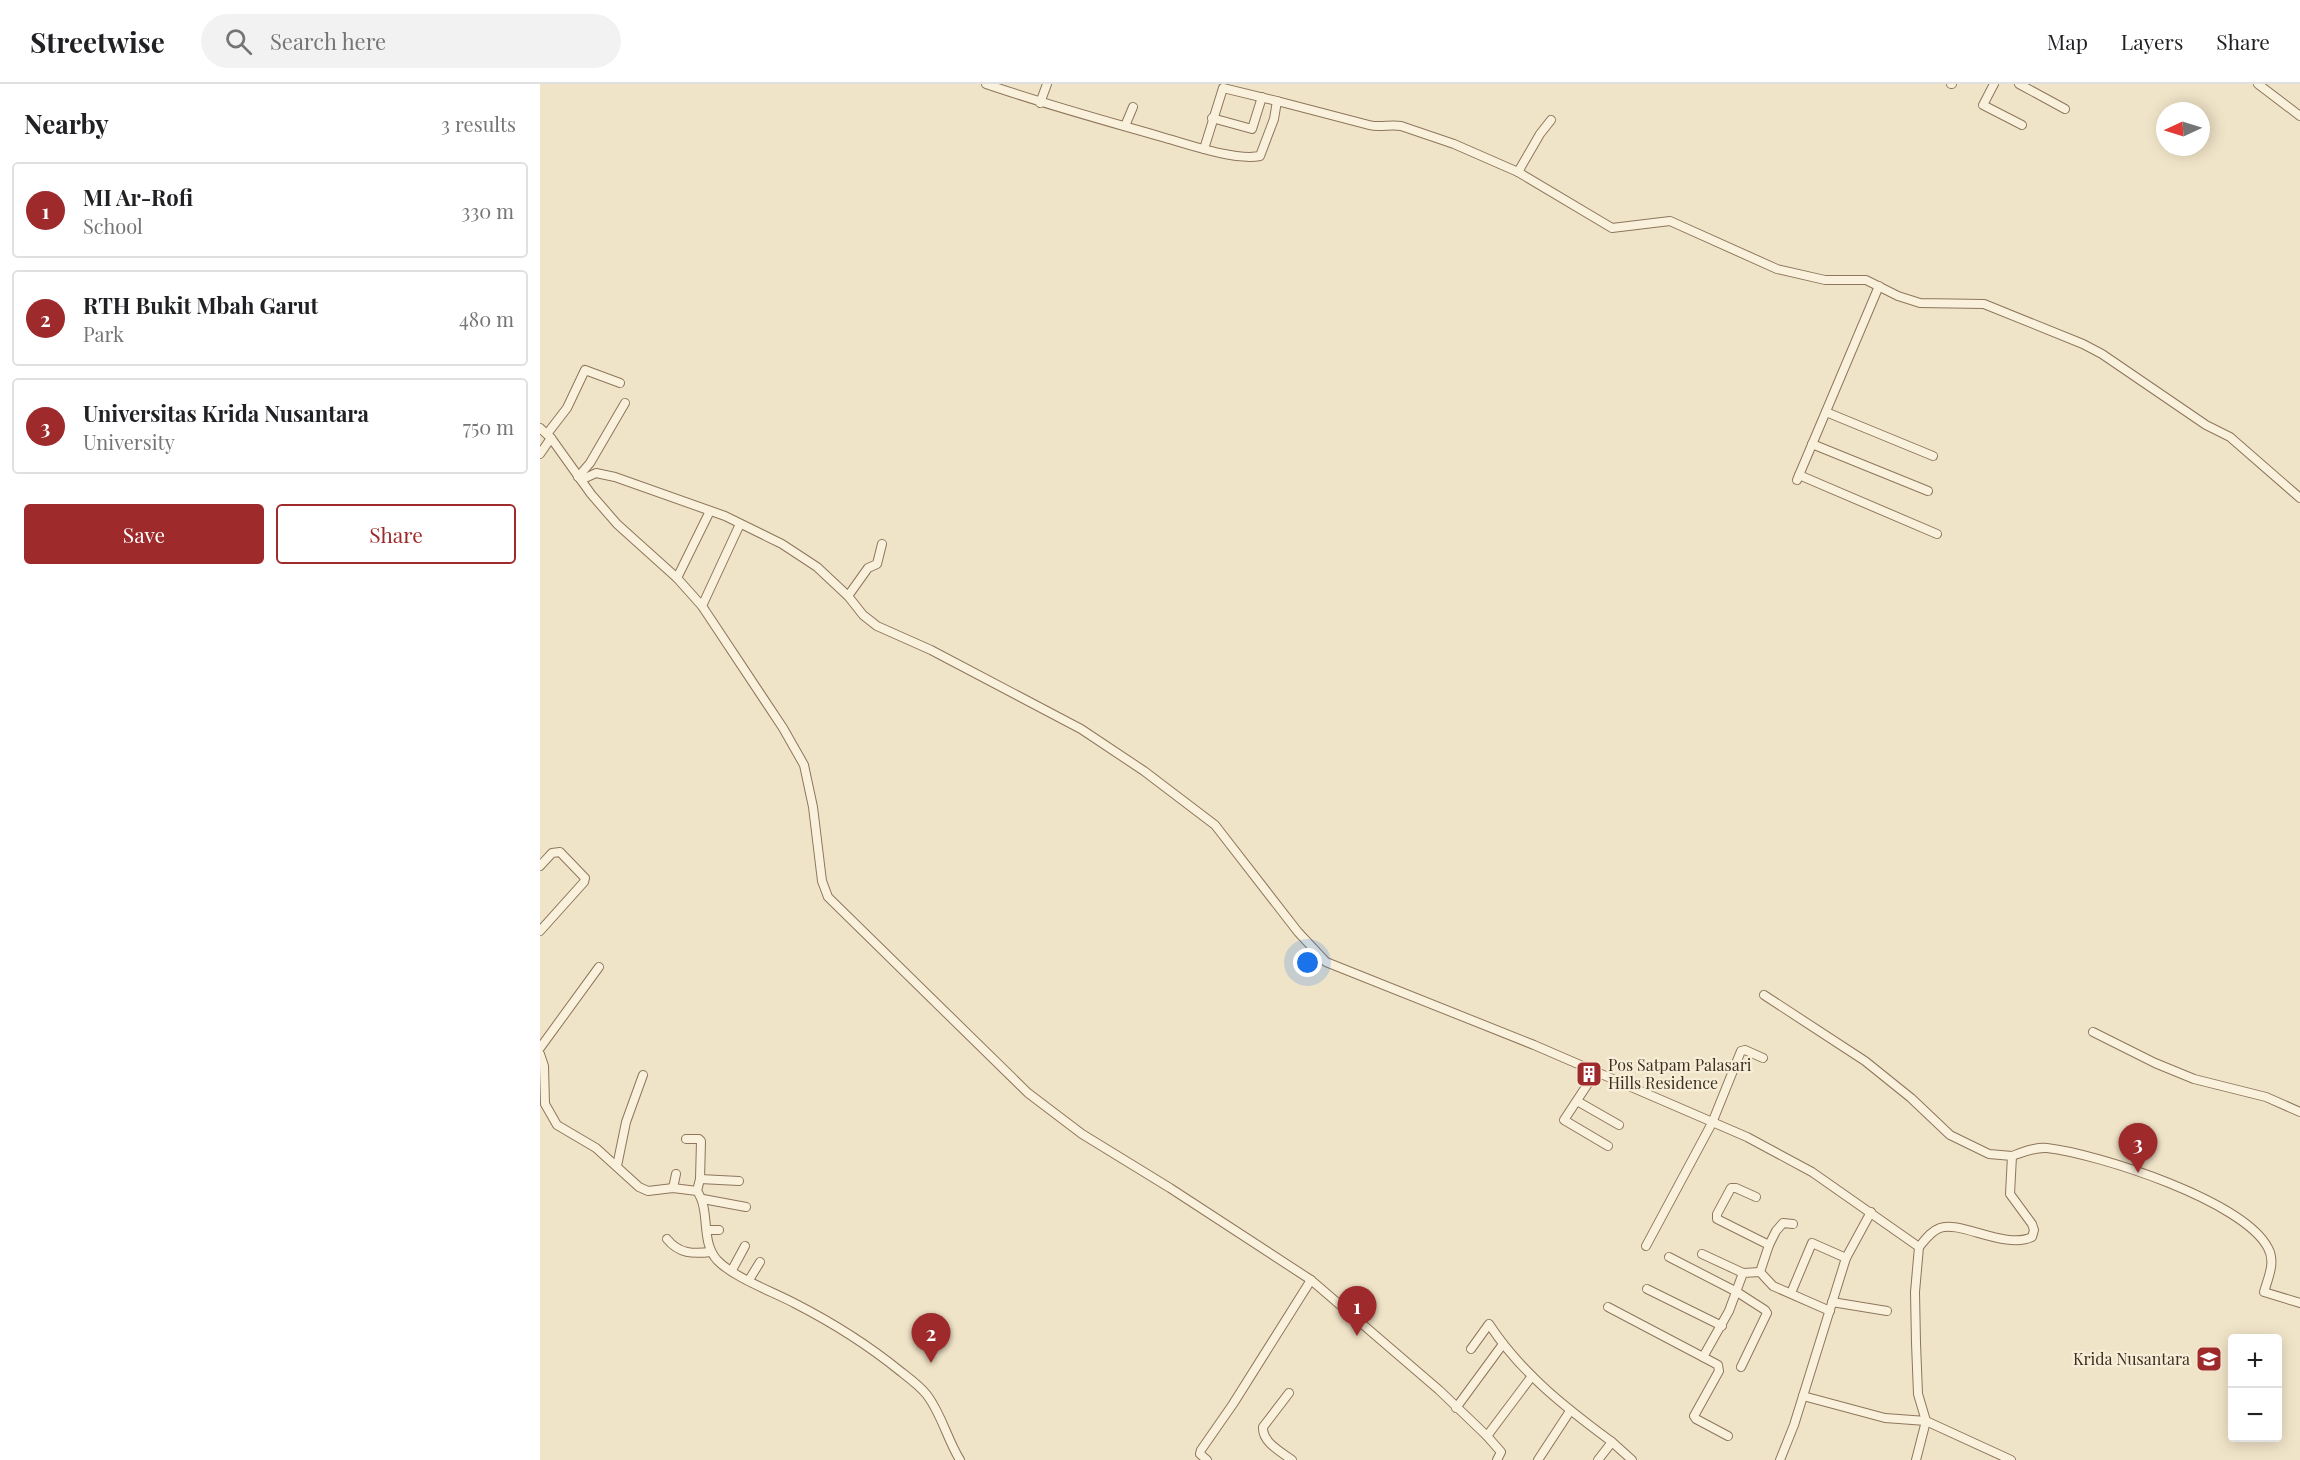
<!DOCTYPE html>
<html lang="en">
<head>
<meta charset="utf-8">
<style>
  body { margin:0; font-family:"Playfair Display",serif; background:#f2f2f2; color:#202124 }
  .controls { position:absolute; right:18px; bottom:18px; display:grid; overflow:hidden; border-radius:6px; box-shadow:0 3px 15px #0003 }
  .controls button { width:54px; height:54px; display:grid; place-items:center; padding:0; border:0; border-bottom:2px solid #e0e0e0; background:#fff; color:#202124; font:30px sans-serif }
  .compass { position:absolute; left:1616px; top:18px; width:54px; height:54px; border-radius:50%; background:#fff; box-shadow:0 3px 15px #0003; rotate:266deg }
  .you { position:absolute; left:768px; top:879px; width:21px; height:21px; margin:-15px; border:4px solid #fff; border-radius:50%; background:#1a73e8; box-shadow:0 0 0 9px #1a73e833 }
  .badge { display:grid; place-items:center; width:39px; height:39px; border-radius:50%; background:#9e2a2b; color:#fff; font-size:20px; font-weight:700 }
  .pin { position:absolute; translate:-50% -50px; filter:drop-shadow(0 2px 3px #0008) }
  .pin::after { content:''; position:absolute; top:32px; width:21px; height:18px; background:inherit; clip-path:polygon(0 0,100% 0,50% 100%) }
  .list { margin:0; padding:0; list-style:none }
  h2 { display:flex; justify-content:space-between; align-items:center; height:78px; margin:0; padding:0 24px; font-size:26px }
  h2 small { font-size:20px; font-weight:400; color:#757577 }
  .list li { display:grid; grid-template-columns:39px 1fr auto; gap:18px; align-items:center; box-sizing:border-box; height:96px; margin:0 12px 12px; padding:0 12px; border:2px solid #e0e0e0; border-radius:6px }
  .list b { display:block; font-size:22px; white-space:nowrap }
  .list p { margin:0; font-size:20px; white-space:nowrap; color:#757577 }
  .list em { font-size:20px; font-style:normal; color:#757577 }
  .actions { display:flex; gap:12px; padding:18px 24px }
  .actions a { flex:1; padding:14px 0; border:2px solid #9e2a2b; border-radius:6px; text-align:center; font-size:21px; color:#9e2a2b }
  .actions .main { background:#9e2a2b; color:#fff }
  .icon { flex:none; width:33px; height:33px; fill:none; stroke:currentColor; stroke-width:2; stroke-linecap:round; stroke-linejoin:round }
  .map { position:relative; flex:none; width:1760px; height:1376px; overflow:hidden }
  header { display:flex; align-items:center; gap:36px; box-sizing:border-box; height:84px; padding:0 30px; background:#fff; border-bottom:2px solid #e0e0e0 }
  header strong { font-size:28px }
  nav { display:flex; gap:33px; margin-inline-start:auto; font-size:21px }
  .search { width:420px; height:54px; background:#f2f2f2; display:flex; align-items:center; gap:15px; box-sizing:border-box; padding:0 21px; border-radius:33px; color:#757577; font-size:22px }
  main { display:flex }
  aside { flex:1; background:#fff }
  .map>svg:first-child { display:block }
  .lines { fill:none; stroke-linecap:round; stroke-linejoin:round }
  .street-casing { stroke:#8d765c; stroke-width:10 }
  .street { stroke:#faf1dc; stroke-width:8 }
  .labels { text-anchor:middle; stroke-width:4.5; stroke-linejoin:round; paint-order:stroke }
  .poi-label { font-size:16px; fill:#3d2e20; stroke:#f7eed8; text-anchor:start }
</style>
</head>
<body>
<header>
<strong>Streetwise</strong>
<div class="search"><svg class="icon" aria-label="search" viewBox="0 0 24 24"><circle cx="10" cy="10" r="6"/><path d="M15 15l6 6"/></svg>Search here</div>
<nav><a>Map</a><a>Layers</a><a>Share</a></nav>
</header>
<main>
<aside>
<h2>Nearby<small>3 results</small></h2>
<ul class="list">
<li><span class="badge">1</span><div><b>MI Ar-Rofi</b><p>School</p></div><em>330 m</em></li>
<li><span class="badge">2</span><div><b>RTH Bukit Mbah Garut</b><p>Park</p></div><em>480 m</em></li>
<li><span class="badge">3</span><div><b>Universitas Krida Nusantara</b><p>University</p></div><em>750 m</em></li>
</ul>
<div class="actions"><a class="main">Save</a><a>Share</a></div>
</aside>
<div class="map">
<svg width="1760" height="1376" viewBox="0 0 1760 1376">
  <rect width="100%" height="100%" fill="#f0e4c8"/>
  <g class="lines">
    <g class="street-casing">
      <g id="street">
        <path d="M446 0C504 20 563 36 622 53 647 60 695 77 720 72L734 35 737 17 829 41C840 44 850 40 861 42L914 60 978 88 1072 144 1130 137 1237 185 1285 196H1326L1358 212 1380 219 1444 220 1543 260 1562 270 1666 341 1690 353 1760 414"/>
        <polyline points="1411,0 1412,0"/>
        <polyline points="1454,0 1443,21 1482,41"/>
        <polyline points="1479,0 1525,25"/>
        <polyline points="1718,0 1760,32"/>
        <polyline points="500,19 507,0"/>
        <polyline points="672,34 712,45 722,13"/>
        <polyline points="585,42 593,23"/>
        <polyline points="664,65 683,4 737,17"/>
        <polyline points="978,88 1000,50 1011,36"/>
        <polyline points="1286,328 1393,372"/>
        <polyline points="0,344 11,354 51,410 77,440 137,494 162,522 243,644 264,681 273,723 282,797 288,813 488,1009 542,1050 630,1104 771,1196 899,1306 947,1352 961,1368 957,1376"/>
        <polyline points="7,350 27,324 45,286 80,299"/>
        <polyline points="1272,360 1388,407"/>
        <polyline points="0,370 11,354"/>
        <polyline points="1259,391 1397,450"/>
        <polyline points="38,393 50,379 85,319"/>
        <polyline points="41,396 56,389 75,393 185,432 242,460 277,483 308,512 323,531 337,542 391,566 541,645 604,687 675,741 758,848 786,878 994,961 1207,1053 1272,1088 1379,1163 1375,1208 1376,1259 1378,1310 1386,1337 1376,1376"/>
        <polyline points="1257,396 1339,202"/>
        <polyline points="137,494 170,427"/>
        <polyline points="308,512 328,484 337,480 342,460"/>
        <polyline points="162,522 200,440"/>
        <polyline points="0,782 12,769 20,768 45,794 44,798 0,847"/>
        <path d="M1224 911 1325 977 1371 1014 1410 1051 1449 1070 1472 1072 1470 1110 1492 1140 1494 1146 1492 1153C1466 1166 1419 1136 1400 1144 1391 1147 1385 1156 1379 1163"/>
        <polyline points="1553,948 1615,979 1654,995 1726,1013 1760,1028"/>
        <polyline points="0,964 59,883"/>
        <path d="M0 970 4 982 5 1020 17 1041 56 1064 99 1103 108 1107 133 1104 157 1107C171 1127 160 1157 177 1176 194 1194 234 1208 256 1220 293 1239 328 1261 360 1287 369 1294 380 1302 387 1311 402 1331 407 1355 420 1376"/>
        <polyline points="1055,989 1024,1036 1068,1062"/>
        <polyline points="1037,1017 1079,1041"/>
        <polyline points="146,1055 159,1055 161,1057 160,1095 157,1107"/>
        <path d="M1472 1072C1483 1068 1495 1063 1507 1064 1559 1070 1704 1117 1728 1164 1736 1178 1728 1194 1724 1208L1760 1219"/>
        <polyline points="77,1082 86,1038 103,991"/>
        <polyline points="160,1095 199,1097"/>
        <polyline points="133,1104 136,1090"/>
        <polyline points="1216,1113 1196,1104 1191,1104 1177,1130 1177,1135 1229,1161"/>
        <polyline points="163,1115 206,1123"/>
        <polyline points="1253,1140 1243,1139 1236,1147 1229,1161 1220,1188 1233,1202 1290,1227"/>
        <polyline points="167,1146 179,1146"/>
        <path d="M127 1155C139 1170 153 1170 171 1168"/>
        <polyline points="1106,1162 1172,1039 1201,967 1205,966 1223,974"/>
        <polyline points="1162,1170 1203,1189"/>
        <polyline points="1129,1173 1197,1208 1225,1226 1227,1229 1201,1283"/>
        <polyline points="192,1186 205,1162"/>
        <polyline points="209,1196 220,1178"/>
        <polyline points="1107,1205 1182,1242"/>
        <polyline points="1251,1209 1272,1159 1306,1174"/>
        <polyline points="1292,1218 1347,1227"/>
        <polyline points="1068,1223 1163,1273"/>
        <path d="M931 1265 949 1240C981 1289 1026 1324 1072 1358L1058 1376"/>
        <path d="M749 1309 723 1343C722 1358 741 1368 752 1376"/>
        <polyline points="1263,1312 1345,1334 1386,1337 1471,1376"/>
        <polyline points="916,1324 963,1260"/>
        <polyline points="947,1352 992,1292"/>
        <polyline points="1188,1352 1156,1335 1154,1332 1179,1287 1178,1281 1163,1273 1189,1227 1203,1189 1220,1188"/>
        <polyline points="1072,1358 1092,1376"/>
        <polyline points="667,1376 660,1370 661,1366 693,1320 771,1196"/>
        <polyline points="998,1376 1030,1327"/>
        <polyline points="1240,1376 1254,1341 1306,1174 1331,1128"/>
      </g>
    </g>
    <use href="#street" class="street"/>
  </g>
  <defs>
    <g id="building-square" transform="scale(1.35)"><rect x="-9" y="-9" width="18" height="18" rx="4" fill="#9e2a2b" stroke="#f7eed8"/><path d="M-4-6H4V6H1V3H-1V6H-4ZM-2.5-4.3h1.7v1.8h-1.7ZM.8-4.3h1.7v1.8H.8ZM-2.5-1h1.7V.8h-1.7ZM.8-1h1.7V.8H.8Z" fill="#fff"/></g>
    <g id="school-square" transform="scale(1.35)"><rect x="-9" y="-9" width="18" height="18" rx="4" fill="#9e2a2b" stroke="#f7eed8"/><path d="M0-5L7-2L0 1L-7-2ZM-4 1L0 2.5L4 1V4Q0 6-4 4Z" fill="#fff"/></g>
  </defs>
  <g fill-rule="evenodd">
    <use href="#building-square" x="1049" y="990"/>
    <use href="#school-square" x="1669" y="1275"/>
  </g>
  <g class="labels">
    <g class="poi-label">
      <text x="1068" y="987">Pos Satpam Palasari<tspan x="1068" dy="18">Hills Residence</tspan></text>
      <text x="1650" y="1281" text-anchor="end">Krida Nusantara</text>
    </g>
  </g>
</svg>
<div class="controls">
<button>+</button>
<button>−</button>
</div>
<svg class="compass" viewBox="-18 -18 36 36"><path d="M0-13l5 13h-10z" fill="#e53935"/><path d="M0 13l5-13h-10z" fill="#757577"/></svg>
<div class="you"></div>
<div class="pin badge" style="left:817px;top:1252px">1</div>
<div class="pin badge" style="left:391px;top:1279px">2</div>
<div class="pin badge" style="left:1598px;top:1089px">3</div>
</div>
</main>
</body>
</html>
